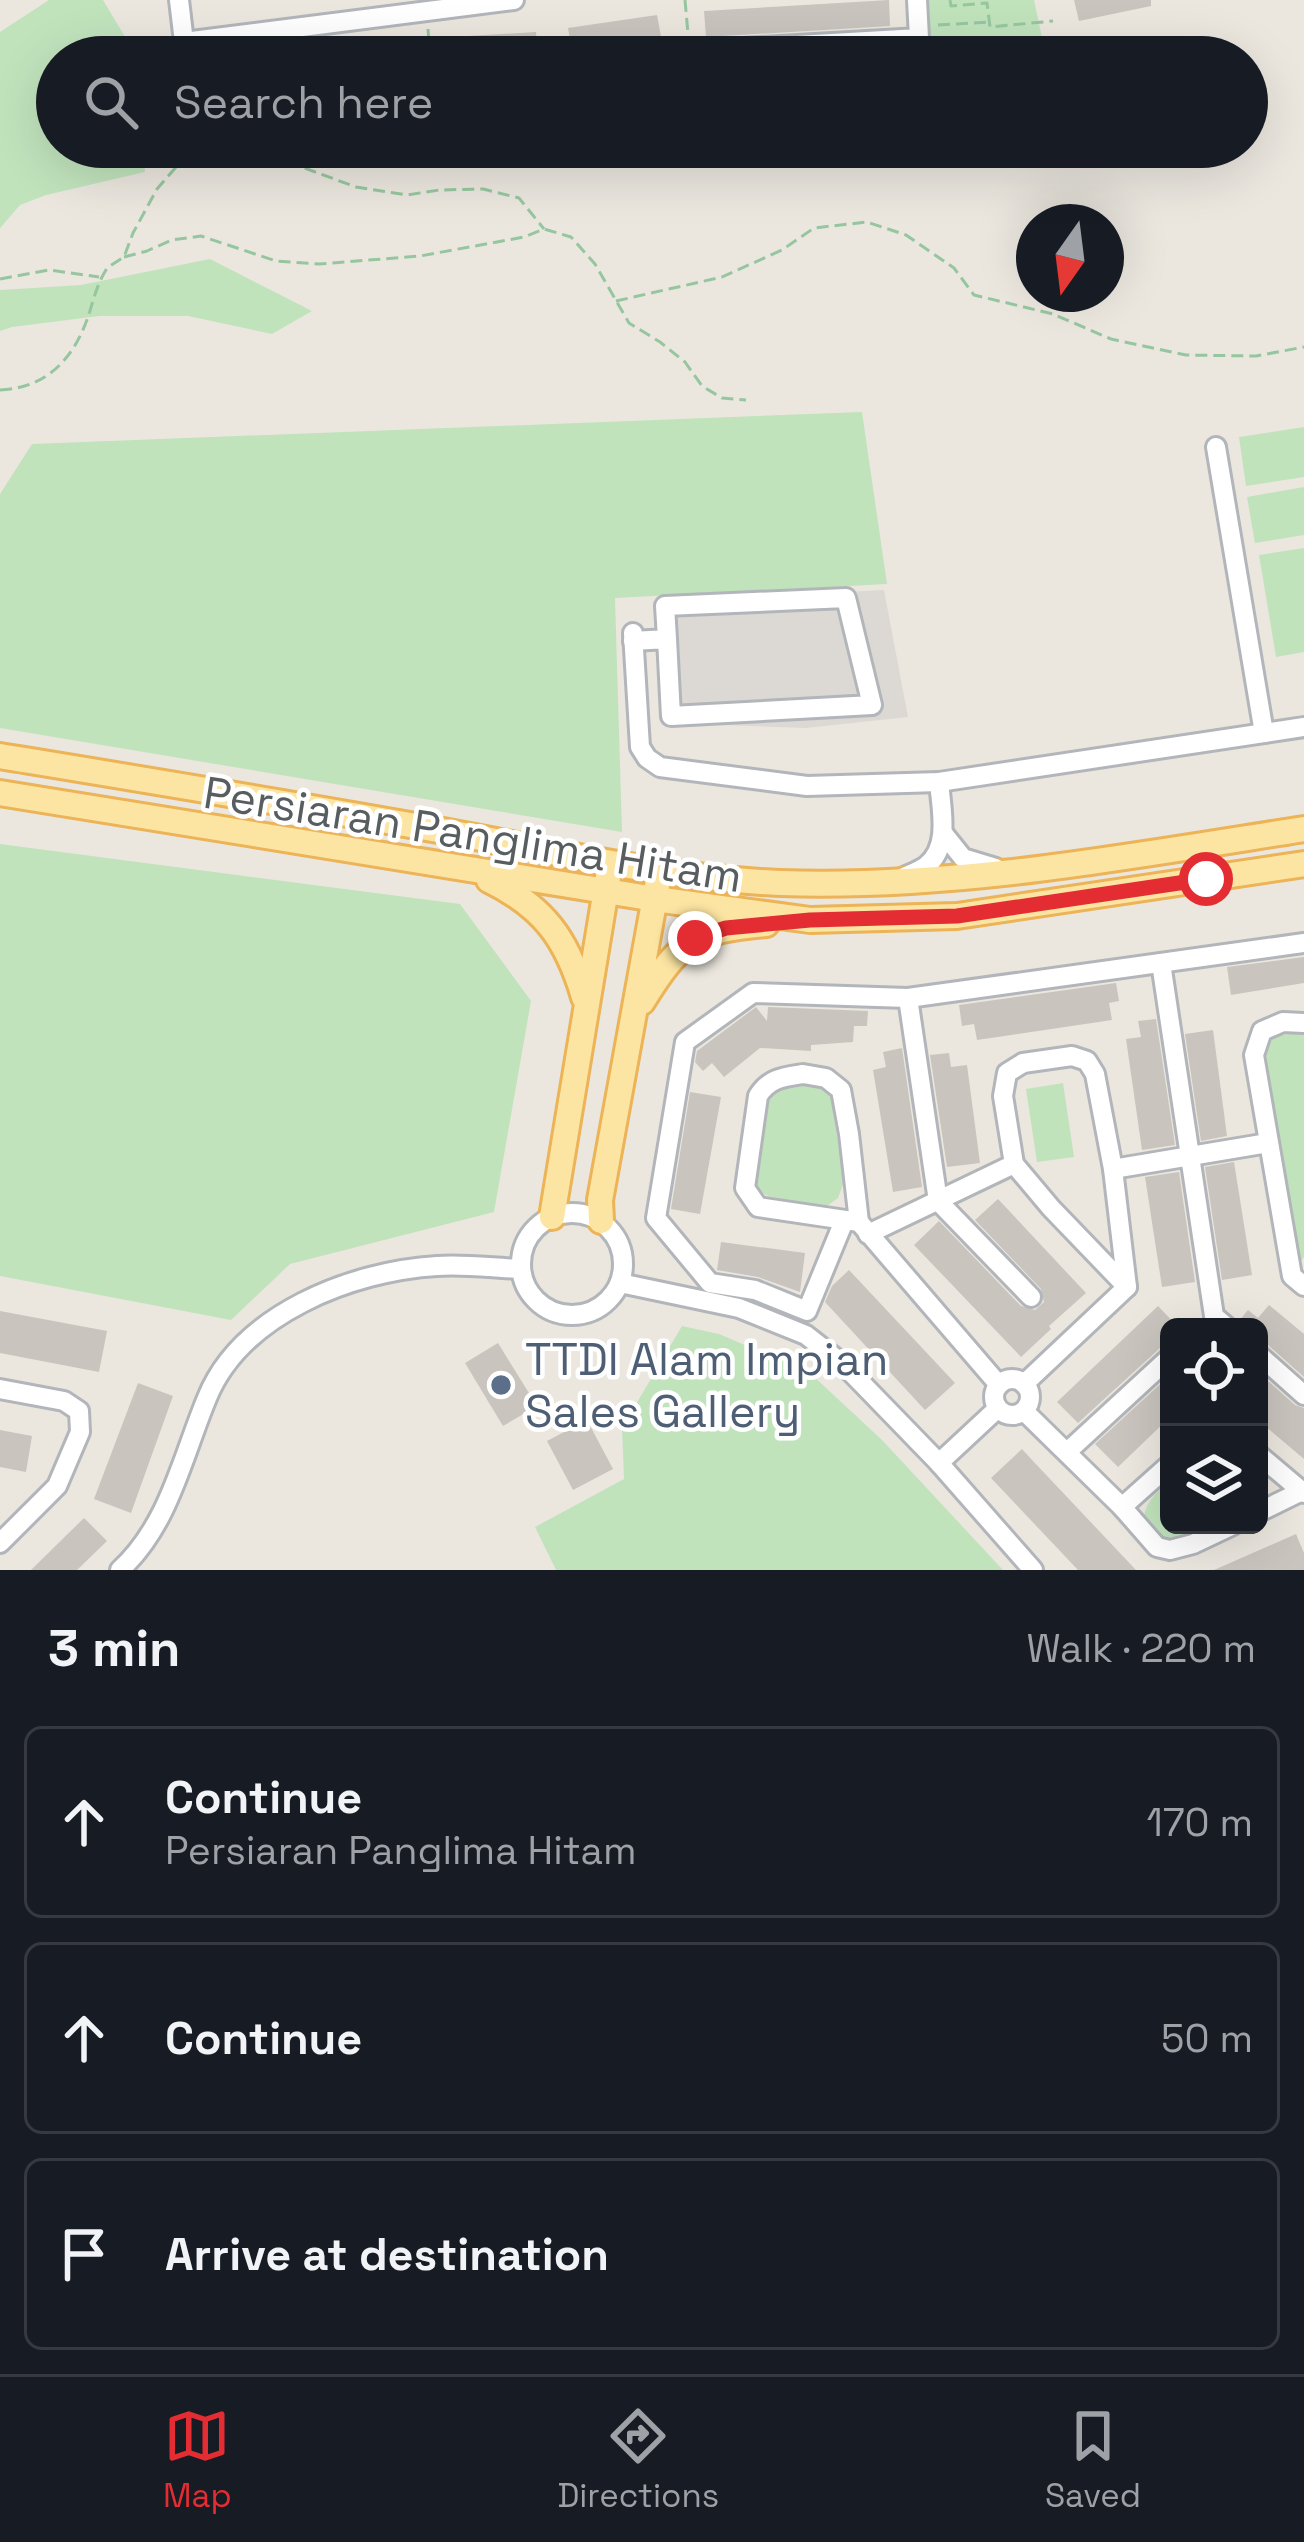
<!DOCTYPE html>
<html lang="en">
<head>
<meta charset="utf-8">
<style>
  body { margin:0; font-family:"Space Grotesk",sans-serif; background:#20242c; color:#f1f3f6 }
  .controls { position:absolute; right:36px; bottom:36px; display:grid; overflow:hidden; border-radius:18px; box-shadow:0 12px 48px #0002 }
  .controls button { width:108px; height:108px; display:grid; place-items:center; padding:0; border:0; border-bottom:3px solid #363941; background:#171b24; color:#f1f3f6; font:60px sans-serif }
  .compass { position:absolute; left:1016px; top:204px; width:108px; height:108px; border-radius:50%; background:#171b24; box-shadow:0 12px 48px #0002; rotate:194deg }
  .stop { position:absolute; width:36px; height:36px; margin:-27px; border:9px solid #e32d32; border-radius:50%; background:#fff }
  .stop.end { background:#e32d32; border-color:#fff; box-shadow:0 3px 12px #0008 }
  .list { margin:0; padding:0; list-style:none }
  h2 { display:flex; justify-content:space-between; align-items:center; height:156px; margin:0; padding:0 48px; font-size:51px }
  h2 small { font-size:39px; font-weight:400; color:#9ea1a6 }
  .list li { display:grid; grid-template-columns:78px 1fr auto; gap:36px; align-items:center; box-sizing:border-box; height:192px; margin:0 24px 24px; padding:0 24px; border:3px solid #363941; border-radius:18px }
  .list b { display:block; font-size:45px; white-space:nowrap }
  .list p { margin:0; font-size:39px; white-space:nowrap; color:#9ea1a6 }
  .list em { font-size:39px; font-style:normal; color:#9ea1a6 }
  .icon { flex:none; width:66px; height:66px; fill:none; stroke:currentColor; stroke-width:2; stroke-linecap:round; stroke-linejoin:round }
  .map { position:relative; flex:none; width:1304px; height:1570px; overflow:hidden }
  .search { position:absolute; background:#171b24; box-shadow:0 12px 48px #0002; left:36px; right:36px; top:36px; height:132px; display:flex; align-items:center; gap:30px; box-sizing:border-box; padding:0 42px; border-radius:66px; color:#9ea1a6; font-size:45px }
  .sheet { height:804px; background:#171b24 }
  nav { display:flex; justify-content:space-around; align-items:center; box-sizing:border-box; height:168px; border-top:3px solid #363941; background:#171b24; font-size:33px; color:#9ea1a6 }
  nav a { display:grid; justify-items:center; gap:6px }
  nav .on { color:#e32d32 }
  .map>svg:first-child { display:block }
  .industrial { fill:#dcd9d4 }
  .green { fill:#c0e3bc }
  .building { fill:#c9c4be }
  .lines { fill:none; stroke-linecap:round; stroke-linejoin:round }
  .minor-casing { stroke:#b2b6ba; stroke-width:24 }
  .major-casing { stroke:#ecb357; stroke-width:30 }
  .path { stroke:#96c69f; stroke-width:3; stroke-dasharray:12 6; stroke-linecap:butt }
  .minor { stroke:#fff; stroke-width:18 }
  .major { stroke:#fce5a3; stroke-width:24 }
  .route { stroke:#e32d32; stroke-width:15 }
  .service-dot { fill:#5c6f8a; stroke:#fff; stroke-width:4.5 }
  .labels { text-anchor:middle; stroke-width:9; stroke-linejoin:round; paint-order:stroke }
  .street-label { font-size:45px; fill:#585d60; stroke:#fff }
  .service-label { font-size:45px; fill:#4e5e75; stroke:#fff; text-anchor:start }
</style>
</head>
<body>
<div class="map">
<svg width="1304" height="1570" viewBox="0 0 1304 1570">
  <rect width="100%" height="100%" fill="#ebe7df"/>
  <polygon class="industrial" points="884,590 908,717 806,728 669,723 653,602"/>
  <g class="green">
    <polygon points="49,0 103,0 137,57 57,57 57,147 143,147 145,172 46,195 20,205 0,228 0,32"/>
    <polygon points="927,0 1034,0 1044,47 984,57 920,52 925,35 929,33"/>
    <polygon points="210,259 312,311 272,334 188,316 99,316 12,327 0,331 0,290 81,285"/>
    <polygon points="862,412 887,584 615,598 622,832 0,728 0,494 32,444"/>
    <polygon points="1304,427 1304,477 1246,486 1239,437"/>
    <polygon points="1304,487 1304,535 1255,543 1247,497"/>
    <polygon points="1304,548 1304,652 1276,657 1259,555"/>
    <polygon points="0,844 460,904 531,1001 494,1212 290,1264 231,1320 0,1276"/>
    <polygon points="1296,1033 1304,1035 1304,1257 1300,1262 1265,1058 1265,1047 1275,1036"/>
    <path d="M791 1083C807 1083 822 1083 831 1098L844 1182 838 1198 827 1206 768 1196 754 1188 752 1177 763 1102 779 1088Z"/>
    <polygon points="1063,1083 1074,1157 1037,1162 1026,1089"/>
    <polygon points="682,1326 719,1334 810,1373 882,1440 1003,1570 556,1570 535,1527 624,1479 622,1428"/>
    <path d="M1169 1481V1525H1212L1182 1539H1161L1143 1521C1146 1501 1155 1494 1169 1481Z"/>
  </g>
  <g class="building">
    <polygon points="889,0 890,26 706,37 704,11"/>
    <polygon points="1074,0 1151,0 1151,6 1079,21"/>
    <polygon points="657,15 662,42 649,44 641,50 592,57 573,57 568,28"/>
    <polygon points="536,32 538,57 452,57 450,37"/>
    <polygon points="1304,957 1304,983 1231,995 1227,967"/>
    <polygon points="1116,983 1119,1001 1109,1003 1112,1020 977,1040 974,1024 962,1026 959,1005"/>
    <polygon points="756,1007 767,1021 768,1007 868,1011 867,1026 854,1026 853,1042 811,1045 811,1051 760,1048 724,1077 712,1063 703,1071 695,1062 697,1051"/>
    <polygon points="1156,1019 1175,1145 1142,1150 1126,1039 1141,1037 1138,1021"/>
    <polygon points="1213,1030 1227,1136 1201,1141 1185,1034"/>
    <polygon points="902,1048 922,1187 893,1192 873,1070 886,1067 883,1052"/>
    <polygon points="949,1053 951,1067 967,1065 980,1163 947,1167 930,1055"/>
    <polygon points="690,1092 721,1097 700,1214 671,1209"/>
    <polygon points="1234,1162 1252,1275 1222,1280 1205,1167"/>
    <polygon points="1179,1172 1195,1282 1162,1287 1145,1177"/>
    <polygon points="998,1199 1086,1293 1049,1326 1051,1329 1021,1357 914,1245 939,1221 1021,1306 1035,1310 1044,1302 1041,1289 975,1220"/>
    <polygon points="721,1242 805,1253 800,1292 758,1277 717,1270"/>
    <polygon points="849,1270 955,1383 925,1410 825,1302 832,1286"/>
    <polygon points="1269,1305 1304,1334 1304,1377 1268,1345 1259,1342 1259,1327 1240,1327 1239,1321 1248,1310 1258,1318"/>
    <polygon points="1158,1306 1178,1327 1169,1327 1169,1345 1160,1348 1078,1423 1057,1402"/>
    <polygon points="0,1311 107,1331 99,1372 0,1353"/>
    <polygon points="498,1343 537,1406 503,1426 465,1363"/>
    <polygon points="1259,1373 1295,1405 1304,1408 1304,1459 1259,1421"/>
    <polygon points="1169,1376 1169,1418 1118,1467 1095,1444"/>
    <polygon points="138,1383 173,1396 131,1513 94,1499"/>
    <polygon points="587,1420 613,1469 573,1490 547,1441"/>
    <polygon points="0,1430 32,1436 26,1472 0,1467"/>
    <polygon points="1022,1449 1033,1461 1136,1570 1078,1570 991,1478"/>
    <polygon points="84,1518 107,1541 77,1570 31,1570"/>
    <polygon points="1296,1534 1304,1553 1304,1570 1214,1570"/>
  </g>
  <g class="lines">
    <g class="minor-casing">
      <g id="minor">
        <polyline points="179,0 184,42 181,57"/>
        <polyline points="184,42 514,0"/>
        <polyline points="652,57 690,51 919,38 917,0"/>
        <polyline points="1216,447 1264,733"/>
        <polyline points="633,633 640,747 647,758 660,767 807,786 939,782 1304,727"/>
        <polyline points="633,641 667,639 665,606 846,598 872,705 671,716 667,639"/>
        <polyline points="943,833 963,858 996,868"/>
        <path d="M900 879C908 875 919 871 926 866 951 847 941 808 939 782"/>
        <polyline points="1161,963 1214,1316 1227,1327"/>
        <polyline points="908,998 938,1201 1031,1297"/>
        <polyline points="1304,1023 1283,1022 1262,1031 1254,1055 1292,1276 1304,1286"/>
        <polygon points="1072,1056 1087,1061 1095,1074 1113,1169 1127,1287 1051,1208 1014,1164 1003,1096 1007,1073 1023,1063"/>
        <path d="M803 1074 826 1078 841 1090 849 1134 859 1222 758 1207 745 1188 758 1096C769 1078 784 1077 803 1074Z"/>
        <polyline points="1113,1169 1268,1143"/>
        <circle cx="572" cy="1264" r="51"/>
        <polyline points="844,1221 807,1311 755,1290 710,1283 656,1218 685,1042 753,993 908,998 1304,943"/>
        <polyline points="859,1222 999,1385"/>
        <polyline points="868,1234 1014,1164"/>
        <polyline points="620,1283 739,1308 806,1335 843,1364 939,1463 1033,1570"/>
        <polyline points="1259,1355 1304,1395"/>
        <circle cx="1012" cy="1397" r="18"/>
        <polyline points="1024,1384 1127,1287"/>
        <polyline points="0,1389 64,1401 79,1411 80,1432 57,1486 0,1543"/>
        <polyline points="1024,1411 1122,1507 1157,1547 1170,1550 1193,1544 1233,1525"/>
        <polyline points="1067,1452 1169,1358"/>
        <polyline points="1259,1455 1304,1493"/>
        <polyline points="939,1463 997,1409"/>
        <polyline points="1122,1507 1169,1465"/>
        <polyline points="1259,1512 1304,1490"/>
        <path d="M120 1570C169 1525 182 1458 207 1398 241 1314 352 1271 437 1266 464 1264 493 1268 521 1269"/>
      </g>
    </g>
    <g class="major-casing">
      <g id="major">
        <path d="M0 756C140 779 281 802 421 827 541 848 659 878 780 883 957 889 1130 856 1304 829"/>
        <polyline points="0,793 655,899 810,920 957,916 1304,864"/>
        <path d="M489 880C544 907 567 939 584 997"/>
        <path d="M642 1002C679 942 694 930 766 924"/>
        <polyline points="552,1217 608,877"/>
        <polyline points="601,1221 600,1200 657,886"/>
      </g>
    </g>
    <g class="path">
      <polyline points="685,0 688,34"/>
      <polyline points="950,0 951,6 987,3 990,27 1053,21"/>
      <polyline points="938,25 989,22"/>
      <polyline points="428,29 430,57"/>
      <polyline points="124,257 147,251 172,240 201,236 276,261 319,264 420,256 524,237 544,229 571,237 595,264 629,323 660,342 685,362 702,386 722,398 746,400"/>
      <polyline points="0,279 49,270 99,277"/>
      <polyline points="616,301 722,277 782,250 814,228 867,222 906,235 954,268 974,295 1053,314 1111,339 1186,355 1256,356 1304,347"/>
      <path d="M0 390C48 388 75 357 89 314 93 301 96 289 102 277L107 268 124 257 133 233 157 189 177 166 247 155 280 159 356 187 407 195 439 190 483 189 519 198 544 229"/>
    </g>
    <use href="#minor" class="minor"/>
    <use href="#major" class="major"/>
  </g>
  <g class="lines">
    <polyline class="route" points="695,938 726,928 810,920 957,916 1206,879"/>
  </g>
  <circle class="service-dot" cx="501" cy="1385" r="12"/>
  <g class="labels">
    <g class="street-label">
      <text transform="translate(473 834) rotate(9)" y="16">Persiaran Panglima Hitam</text>
    </g>
    <g class="service-label">
      <text x="525" y="1375">TTDI Alam Impian<tspan x="525" dy="52">Sales Gallery</tspan></text>
    </g>
  </g>
</svg>
<div class="controls">
<button><svg class="icon" aria-label="locate" viewBox="0 0 24 24"><circle cx="12" cy="12" r="6"/><path d="M12 2v4M12 18v4M2 12h4M18 12h4"/></svg></button>
<button><svg class="icon" aria-label="layers" viewBox="0 0 24 24"><path d="M12 4l9 5-9 5-9-5zM3 14l9 5 9-5"/></svg></button>
</div>
<svg class="compass" viewBox="-18 -18 36 36"><path d="M0-13l5 13h-10z" fill="#e53935"/><path d="M0 13l5-13h-10z" fill="#9ea1a6"/></svg>
<div class="stop" style="left:1206px;top:879px"></div>
<div class="stop end" style="left:695px;top:938px"></div>
<div class="search"><svg class="icon" aria-label="search" viewBox="0 0 24 24"><circle cx="10" cy="10" r="6"/><path d="M15 15l6 6"/></svg>Search here</div>
</div>
<section class="sheet">
<h2>3 min<small>Walk · 220 m</small></h2>
<ul class="list">
<li><svg class="icon" aria-label="ahead" viewBox="0 0 24 24"><path d="M12 20V5M6 11l6-6 6 6"/></svg><div><b>Continue</b><p>Persiaran Panglima Hitam</p></div><em>170 m</em></li>
<li><svg class="icon" aria-label="ahead" viewBox="0 0 24 24"><path d="M12 20V5M6 11l6-6 6 6"/></svg><div><b>Continue</b></div><em>50 m</em></li>
<li><svg class="icon" aria-label="arrive" viewBox="0 0 24 24"><path d="M6 21V4h12l-3 4 3 4H6"/></svg><div><b>Arrive at destination</b></div></li>
</ul>
</section>
<nav>
<a class="on"><svg class="icon" aria-label="map" viewBox="0 0 24 24"><path d="M3 6l6-2 6 2 6-2v14l-6 2-6-2-6 2zM9 4v14M15 6v14"/></svg>Map</a>
<a><svg class="icon" aria-label="directions" viewBox="0 0 24 24"><path d="M12 3l9 9-9 9-9-9zM9 14v-3h6M13 9l2 2-2 2"/></svg>Directions</a>
<a><svg class="icon" aria-label="saved" viewBox="0 0 24 24"><path d="M7 4h10v16l-5-4-5 4z"/></svg>Saved</a>
</nav>
</body>
</html>
